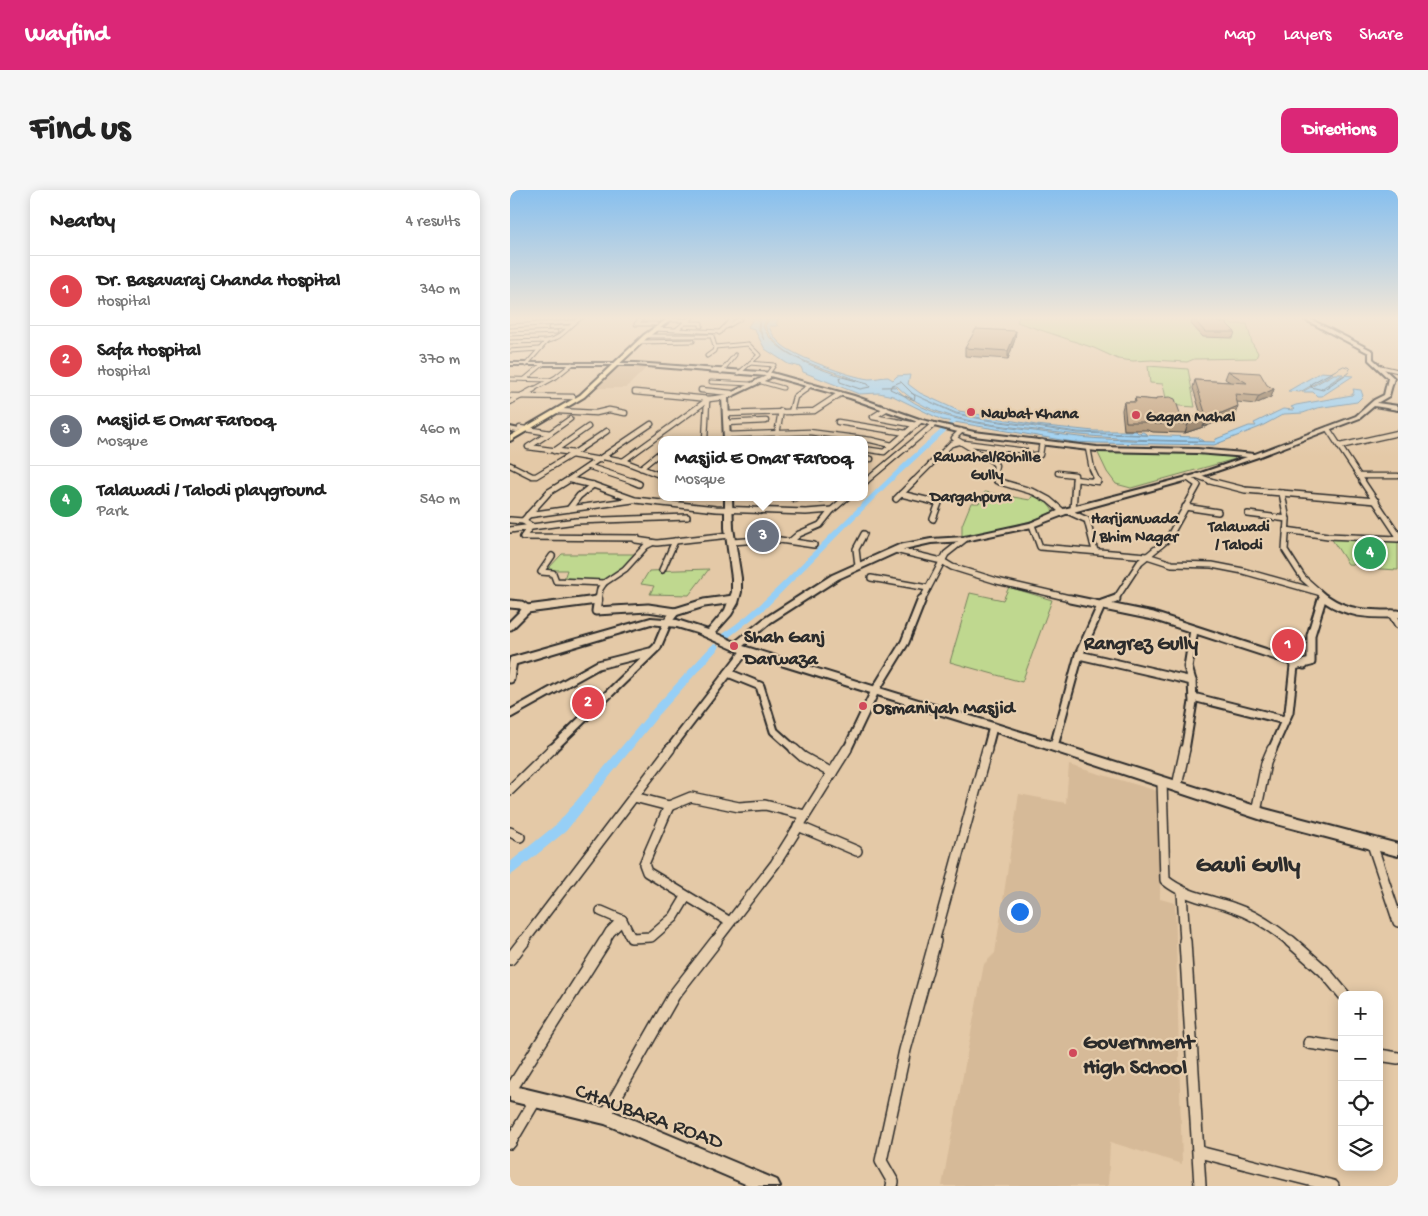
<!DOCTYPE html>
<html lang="en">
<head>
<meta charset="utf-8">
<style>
  body { margin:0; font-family:"Gochi Hand",sans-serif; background:#f6f6f6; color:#222 }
  .controls { position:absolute; right:15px; bottom:15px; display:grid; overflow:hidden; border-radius:10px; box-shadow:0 2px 12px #0003 }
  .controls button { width:45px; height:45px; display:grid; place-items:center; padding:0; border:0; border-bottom:1px solid #e0e0e0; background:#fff; color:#222; font:25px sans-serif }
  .you { position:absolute; left:509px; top:721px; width:18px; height:18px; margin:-12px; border:4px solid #fff; border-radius:50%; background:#1a73e8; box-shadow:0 0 0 8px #1a73e833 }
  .badge { display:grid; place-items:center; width:32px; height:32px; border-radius:50%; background:#db2777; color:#fff; font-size:16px; font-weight:700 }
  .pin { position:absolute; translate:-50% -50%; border:2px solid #fff; box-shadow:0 1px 5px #0006 }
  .popup { position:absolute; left:148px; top:246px; width:210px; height:65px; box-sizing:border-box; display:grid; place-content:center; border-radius:10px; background:#fff; filter:drop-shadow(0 1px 4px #0005); font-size:16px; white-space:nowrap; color:#767676 }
  .popup b { font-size:19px; color:#222 }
  .popup::after { content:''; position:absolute; left:50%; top:100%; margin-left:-10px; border:10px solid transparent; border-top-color:#fff }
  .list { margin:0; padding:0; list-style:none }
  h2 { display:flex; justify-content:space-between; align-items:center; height:65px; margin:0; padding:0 20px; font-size:21px }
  h2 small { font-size:16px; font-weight:400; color:#767676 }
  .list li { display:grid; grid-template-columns:32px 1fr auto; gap:15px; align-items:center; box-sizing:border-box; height:70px; padding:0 20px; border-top:1px solid #e0e0e0 }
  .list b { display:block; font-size:19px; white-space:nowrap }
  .list p { margin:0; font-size:16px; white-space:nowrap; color:#767676 }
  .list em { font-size:16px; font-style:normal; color:#767676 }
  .icon { flex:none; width:28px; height:28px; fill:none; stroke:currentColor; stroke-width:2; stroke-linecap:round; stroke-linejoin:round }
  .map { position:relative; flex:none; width:888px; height:996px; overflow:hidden; border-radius:10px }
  header { display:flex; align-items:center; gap:30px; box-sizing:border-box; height:70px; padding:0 25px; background:#db2777; color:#fff }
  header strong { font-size:24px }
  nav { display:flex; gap:28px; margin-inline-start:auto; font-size:18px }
  .intro { display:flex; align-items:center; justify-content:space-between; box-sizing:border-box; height:120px; padding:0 30px }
  h1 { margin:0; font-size:35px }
  .button { padding:12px 22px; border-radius:10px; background:#db2777; color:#fff; font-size:18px; font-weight:700 }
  main { display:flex; gap:30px; padding:0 30px }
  aside { flex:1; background:#fff; border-radius:10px; box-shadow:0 2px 12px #0003 }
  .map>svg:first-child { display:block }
  .built { fill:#d6ba98 }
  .green { fill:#bfd88f; stroke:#75825d }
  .water { fill:#96cff6; stroke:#6b8da5 }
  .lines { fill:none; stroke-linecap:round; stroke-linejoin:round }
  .shore { stroke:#566d7c; stroke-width:1 }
  .canal { fill:#96cff6; fill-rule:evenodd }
  .street-far5-casing { stroke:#2b2b2b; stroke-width:5 }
  .street-far4-casing { stroke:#2b2b2b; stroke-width:7 }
  .street-far3-casing { stroke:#2b2b2b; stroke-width:8 }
  .street-far2-casing { stroke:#2b2b2b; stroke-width:11 }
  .street-far1-casing { stroke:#2b2b2b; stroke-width:12 }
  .street-casing { stroke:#2b2b2b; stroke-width:14 }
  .secondary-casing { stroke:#2b2b2b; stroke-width:4 }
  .primary-casing { stroke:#2b2b2b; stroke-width:4 }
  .street-far5 { stroke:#e7cfaf; stroke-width:3 }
  .street-far4 { stroke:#e7cfaf; stroke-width:4.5 }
  .street-far3 { stroke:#e7cfaf; stroke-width:5 }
  .street-far2 { stroke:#e7cfaf; stroke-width:7 }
  .street-far1 { stroke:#e7cfaf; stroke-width:9 }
  .street { stroke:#e7cfaf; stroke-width:11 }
  .secondary { fill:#e7cfaf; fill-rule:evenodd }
  .primary { fill:#f8deab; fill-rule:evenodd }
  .wall { fill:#a68a6b; stroke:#2b2b2b }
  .shaded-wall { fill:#877057; stroke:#2b2b2b }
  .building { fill:#c1a07c; stroke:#2b2b2b }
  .poi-dot { fill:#d1495b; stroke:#e7cfaf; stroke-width:2 }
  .labels { text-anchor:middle; stroke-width:4.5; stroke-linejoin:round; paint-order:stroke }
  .far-poi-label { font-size:16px; font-weight:bold; fill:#2b2b2b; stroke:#e7cfaf; text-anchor:start }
  .far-neighbourhood-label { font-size:16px; font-weight:bold; fill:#2b2b2b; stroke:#e7cfaf }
  .poi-label { font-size:19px; font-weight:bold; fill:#2b2b2b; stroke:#e7cfaf; text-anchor:start }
  .neighbourhood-label { font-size:20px; font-weight:bold; fill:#2b2b2b; stroke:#e7cfaf }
  .near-poi-label { font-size:22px; font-weight:bold; fill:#2b2b2b; stroke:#e7cfaf; text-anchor:start }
  .near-street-label { font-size:22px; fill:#2b2b2b; stroke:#e7cfaf }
  .near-neighbourhood-label { font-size:24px; font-weight:bold; fill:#2b2b2b; stroke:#e7cfaf }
</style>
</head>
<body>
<header>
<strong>Wayfind</strong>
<nav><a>Map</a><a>Layers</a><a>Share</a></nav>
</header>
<div class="intro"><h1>Find us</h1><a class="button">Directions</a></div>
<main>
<aside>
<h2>Nearby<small>4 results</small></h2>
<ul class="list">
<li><span class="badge" style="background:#e0444e">1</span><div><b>Dr. Basavaraj Chanda Hospital</b><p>Hospital</p></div><em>340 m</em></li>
<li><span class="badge" style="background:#e0444e">2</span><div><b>Safa Hospital</b><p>Hospital</p></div><em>370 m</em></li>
<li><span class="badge" style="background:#6b7280">3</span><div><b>Masjid E Omar Farooq</b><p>Mosque</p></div><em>460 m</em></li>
<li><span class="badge" style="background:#2e9e5b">4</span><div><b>Talawadi / Talodi playground</b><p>Park</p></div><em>540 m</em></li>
</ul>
</aside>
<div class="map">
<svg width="888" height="996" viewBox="0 0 888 996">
  <rect width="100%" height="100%" fill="#e4c9a7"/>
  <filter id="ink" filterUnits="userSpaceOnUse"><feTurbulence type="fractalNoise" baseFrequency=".02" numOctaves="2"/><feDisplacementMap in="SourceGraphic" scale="10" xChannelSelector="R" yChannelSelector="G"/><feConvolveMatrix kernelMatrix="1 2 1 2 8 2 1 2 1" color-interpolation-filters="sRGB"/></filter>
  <g filter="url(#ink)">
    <g class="built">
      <polygon points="110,176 138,176 116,198 85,198"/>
      <polygon points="559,575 651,602 650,709 665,713 672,974 600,952 598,996 432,996 474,774 485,763 509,604 556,613"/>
    </g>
    <g class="green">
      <polygon points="509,127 712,127 723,134 737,134 742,153 748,163 746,168 684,169 677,172 642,170 623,171 608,169 584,158 507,132"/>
      <polygon points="638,176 678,179 685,217 642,214 657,213 653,194 640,193"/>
      <polygon points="587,261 708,264 723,266 725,269 621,298 606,294 597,282"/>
      <polygon points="475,302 520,310 523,305 537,313 545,323 501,337 452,347 452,335 461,313 469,313"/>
      <polygon points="821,348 888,351 888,380 854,378 851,375 838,374"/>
      <polygon points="52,364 126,364 112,379 98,390 54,389 57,380 37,380"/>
      <polygon points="199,379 179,405 140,404 144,396 131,394 139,381"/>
      <polygon points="499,397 542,410 512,492 440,472 460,403 493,410"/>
    </g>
    <g class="water">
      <path d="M244 127H250L248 138 254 150C252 143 247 137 251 127H258L253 136C263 165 320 184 347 190 317 178 269 170 255 136L260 127H269L266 134 268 136H259C261 143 266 150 272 155 286 167 340 187 359 189 366 189 371 187 378 187L383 190 387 186 400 185 398 194 410 203 449 221 526 235 584 241H626L628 243 633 242 638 245 568 242 476 229 446 223 401 203 446 224 476 230 568 243 687 247 694 251C635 251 577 247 518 239 474 233 420 230 387 196L372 197H385C414 230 475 234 516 240 542 243 568 248 595 249 632 251 669 251 705 252L706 249 739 236H746L744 233 773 219 783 220 784 219 781 217 786 215 842 205 844 202 843 199 851 200 853 206 847 212 807 218 793 223 774 224 750 237 704 255 586 253 563 252 432 230 383 206 369 203 349 204 293 182 291 177 278 174 255 159 244 139 238 137Z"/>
      <polygon points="811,182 823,183 790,202 778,201"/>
      <polygon points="824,184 833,184 811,199 834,185 843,186 812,206 807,206 803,202 792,202"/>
    </g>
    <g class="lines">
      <g class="shore">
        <polygon points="834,176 840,178 838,183 813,200 801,197 801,194"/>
        <polygon points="332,187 358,194 360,197 350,199 330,192 329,188"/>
        <polygon points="391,192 405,206 404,210 380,199 381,196"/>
      </g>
      <g class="canal">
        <path d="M442 230 447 231 377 296 255 419 218 448H212L211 446 212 444C248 420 276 389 306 359 350 315 395 271 442 230Z"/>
        <polygon points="205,454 208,455 209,457 208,459 148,526 56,641 4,683 0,685 0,672 48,633 142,520 202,455"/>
      </g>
      <g class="street-far5-casing">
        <g id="street-far5">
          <polyline points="134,127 126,134 146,134"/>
          <polyline points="163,130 180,130"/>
          <polyline points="175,133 191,133 191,136"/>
          <polyline points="0,136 64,132"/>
          <polyline points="216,137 230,129"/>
          <polyline points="40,138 58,137"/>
          <polyline points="144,139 211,142"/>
          <polyline points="166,140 182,127"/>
          <polyline points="209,143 224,127"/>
          <polyline points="0,144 46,142"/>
          <polyline points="136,146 202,146 205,157 238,154 249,165 229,183"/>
          <path d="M37 151C52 149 59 135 72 127"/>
          <polyline points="0,152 37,151 16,175"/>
          <polyline points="130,152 183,151"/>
          <polyline points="0,161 29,159"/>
          <polyline points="197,166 204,161 205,157"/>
          <polyline points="240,173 264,175 257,185"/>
          <polyline points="871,177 888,181"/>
          <polyline points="211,182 225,165"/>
          <polyline points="0,189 40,190"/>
          <polyline points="15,189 33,174"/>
          <polyline points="248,191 273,198"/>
          <polyline points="201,192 240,194"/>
          <polyline points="22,200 46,187 62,174"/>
          <polyline points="191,200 194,200"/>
          <polyline points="294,200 301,195"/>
        </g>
      </g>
      <g class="street-far4-casing">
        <g id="street-far4">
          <polyline points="191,200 221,203"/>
          <polyline points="125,202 199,209"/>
          <polyline points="0,206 63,207"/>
          <polyline points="0,212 24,199"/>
          <polyline points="376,219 363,227 406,235"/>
          <polyline points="48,221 86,223 99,220 115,223"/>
          <polyline points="281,222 285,207 296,199"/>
          <polyline points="216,224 304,221 330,204"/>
          <polyline points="328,232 396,243"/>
          <polyline points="216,233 256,231"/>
          <polyline points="10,238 40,243 18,257 64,263 61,265 90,270"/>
          <polyline points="818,239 853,292"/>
          <polyline points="451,241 444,248 482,271 486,275 484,286 490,292"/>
          <polyline points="40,243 60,229"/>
          <polyline points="267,244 271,221"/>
          <polyline points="217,245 299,242 361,250 382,255"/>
          <polyline points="195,250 197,211"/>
          <polyline points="454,253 515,261 513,267"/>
          <polyline points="830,256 888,243"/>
          <polyline points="354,259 374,262 410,231"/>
          <polyline points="44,261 78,237"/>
          <polyline points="64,263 97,241"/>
          <polyline points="514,265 530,265 532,252"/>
          <polyline points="93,267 113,271 152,286"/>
          <polyline points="354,268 361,269"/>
          <polyline points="113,271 199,209 215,207"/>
          <polyline points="0,275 22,286 26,286 61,265"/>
          <polyline points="80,277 125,292"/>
          <polyline points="131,278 152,261"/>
          <polyline points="548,283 565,285 565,292"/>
          <polyline points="687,286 704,292"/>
          <polyline points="849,286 888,286"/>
          <polyline points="677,288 684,292"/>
          <polyline points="565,289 588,292 582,279 578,258"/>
          <polyline points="60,290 71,292"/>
          <polyline points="55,292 141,234"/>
          <polyline points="355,292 423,235"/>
          <polyline points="403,292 441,254 449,252"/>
        </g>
      </g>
      <g class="street-far3-casing">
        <g id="street-far3">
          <polyline points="65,291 83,295 125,310 206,319 296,322 322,320"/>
          <polyline points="122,291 129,294"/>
          <polyline points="487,291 524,302 539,310 553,322"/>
          <polyline points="582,291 588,291"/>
          <polyline points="700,291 735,300 866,311"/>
          <polyline points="852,291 888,345"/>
          <polyline points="354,293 356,291"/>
          <polyline points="772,303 777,330 775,360 793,388 818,410"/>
          <polyline points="391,304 429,313 423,329"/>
          <polyline points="285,309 286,307"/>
          <polyline points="311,309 313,307"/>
          <polyline points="386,309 404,291"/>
          <polyline points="675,317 708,322"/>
          <polyline points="59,319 69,306 83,295"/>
          <polyline points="563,320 565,291"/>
          <polyline points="250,321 257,307"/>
          <polyline points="557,321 577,330 585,361"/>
          <polyline points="738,324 777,329"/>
          <polyline points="18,325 123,310"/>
          <polyline points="0,330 13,331 39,302 57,291"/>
          <polyline points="13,331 21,336 13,347 127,348 126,350 147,353 220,345"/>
          <polyline points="522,335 530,357 637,366 662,374 702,375 733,381 808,402"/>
          <polyline points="0,340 66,331 177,327"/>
          <polyline points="776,340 818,346 888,349"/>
          <polyline points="282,350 289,344 310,335 322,320 337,307"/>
          <polyline points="222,352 263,349 304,355"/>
          <polyline points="385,360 432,371 442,377 487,391 568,410"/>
          <polyline points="42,366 31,382 43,383 46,391 94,393"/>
          <polyline points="348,376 346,359 354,344"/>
          <polyline points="152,380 165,351"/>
          <polyline points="361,388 418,398"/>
          <polyline points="88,410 90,399 94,393 115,379 136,356 142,353"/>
          <polyline points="216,410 224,409"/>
          <polyline points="412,410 436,364 455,349"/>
          <polyline points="605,410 630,372 658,349 688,295 682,291"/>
          <polyline points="812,410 813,407"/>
        </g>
      </g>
      <g class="street-far2-casing">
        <g id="street-far2">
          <polyline points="88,409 86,421 138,418 165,422 194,413 224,409"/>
          <polyline points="560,409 643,426 794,475"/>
          <path d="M816 409C839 425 861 424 888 424"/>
          <polyline points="0,414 11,415 17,419 87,410"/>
          <polyline points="882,424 888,434"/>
          <polyline points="0,436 17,419"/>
          <polyline points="569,465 682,491"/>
          <polyline points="218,483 250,496 264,541 285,560"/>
          <polyline points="0,489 3,471"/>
          <polyline points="683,507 774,530"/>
          <polyline points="0,524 88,475 140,462"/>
          <polyline points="544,556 569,465 592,414 606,409"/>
          <polyline points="41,560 147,457 158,431 165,422"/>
          <polyline points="159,560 235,461"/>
          <polyline points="337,560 365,501 395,452 412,409"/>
          <polyline points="477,560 483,537"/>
          <polyline points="675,560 683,512 682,491 678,477 684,440"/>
          <polyline points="762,560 779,522 784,476 801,472 801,445 812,409"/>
        </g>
      </g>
      <g class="street-far1-casing">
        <g id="street-far1">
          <polyline points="284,559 293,567 322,583"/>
          <path d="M652 592 655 690C676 707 699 709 724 718 745 725 764 738 781 752"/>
          <polyline points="667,596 675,559"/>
          <polyline points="0,600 42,559"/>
          <polyline points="124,607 159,616 181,607 229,617 255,615 295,625"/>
          <polyline points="159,616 134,674 137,682 220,732"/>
          <polyline points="746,622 756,573 762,559"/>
          <polyline points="288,636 347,661"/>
          <polyline points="0,642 10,647"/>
          <polyline points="862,654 888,732"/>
          <polyline points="672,702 675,752"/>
          <polyline points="91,721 112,730 121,748 141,747 164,727 176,707"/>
          <polyline points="13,752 160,559"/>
          <polyline points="94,752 100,742 112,730"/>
          <polyline points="205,752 265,674 337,559"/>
          <polyline points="424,752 477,559"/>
        </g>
      </g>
      <g class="street-casing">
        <g id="street">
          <polyline points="675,751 690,996"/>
          <polyline points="780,751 814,781 834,805"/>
          <polyline points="0,769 14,751"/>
          <polyline points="799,853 832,858"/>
          <polyline points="869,865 888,868"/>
          <polyline points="0,901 95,751"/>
          <polyline points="95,926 164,805 206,751"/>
          <polyline points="0,953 26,909"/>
          <polyline points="689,962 823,996"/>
          <polyline points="382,996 383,992 371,971 395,860 425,751"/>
        </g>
      </g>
      <g class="secondary-casing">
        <g id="secondary">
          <polygon points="790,127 796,127 863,161 863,169 884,188 879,206 867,213 888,216 888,220 864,216 850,228 748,267 689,287 556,324 522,337 455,351 421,353 394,359 328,389 261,432 233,456 483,533 755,619 888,654 888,666 755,631 483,541 232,463 187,443 167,437 141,434 0,476 0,468 141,428 167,430 198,440 215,420 222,402 222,388 215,338 215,307 222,307 223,338 231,388 231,402 228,413 221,425 205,443 225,452 255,428 322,385 389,355 421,349 455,347 520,333 550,320 685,285 737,267 687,263 587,261 464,246 408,232 340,208 260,186 260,188 218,208 220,250 214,250 212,207 256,186 125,175 0,175 0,173 125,173 262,183 344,206 412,230 464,242 587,257 687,259 745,264 846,226 864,210 874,205 878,188 859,170 859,163"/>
          <polygon points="0,237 9,239 10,240 7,242 0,241"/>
          <polygon points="0,895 95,918 267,990 270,996 240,996 95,934 0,911"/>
        </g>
      </g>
      <g class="primary-casing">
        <polygon id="primary" points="160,127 165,127 138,147 74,207 0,251 0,246 70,205 134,145"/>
      </g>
      <use href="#street-far5" class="street-far5"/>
      <use href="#street-far4" class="street-far4"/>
      <use href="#street-far3" class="street-far3"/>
      <use href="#street-far2" class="street-far2"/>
      <use href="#street-far1" class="street-far1"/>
      <use href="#street" class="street"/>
      <use href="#secondary" class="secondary"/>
      <use href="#primary" class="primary"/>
    </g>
    <g class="wall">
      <polygon points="683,128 709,133 725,142 723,148 693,147 681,134"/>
      <polygon points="505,149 498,169 455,166 455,158"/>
      <polygon points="718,181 764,199 761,207 745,214 727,212 725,224 694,237 694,235 693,237 675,243 643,242 637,240 614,240 612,220 614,212 624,212 625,208 645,210 646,208 671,226 692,228 683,198 685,190 720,192 715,189"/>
    </g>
    <g class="shaded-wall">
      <polygon points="506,141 505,149 498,169 498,161"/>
      <polygon points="764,199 761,207 745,214 749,206"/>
      <polygon points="728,216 725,224 694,237 697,229"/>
      <polygon points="696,229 693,237 675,243 678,234"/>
    </g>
    <g class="building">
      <polygon points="683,128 704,128 709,133 716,133 725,142 695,142"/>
      <polygon points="466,139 506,141 498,161 455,158"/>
      <polygon points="718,181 750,183 757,195 764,199 749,206 725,204 728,216 697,229 685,190 737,193"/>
      <polygon points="660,207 665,209 671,226 696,229 678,234 645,234 640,232 616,232 614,212 626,212 625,208 646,210 646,208"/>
    </g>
  </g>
  <linearGradient id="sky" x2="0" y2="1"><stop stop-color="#87bfee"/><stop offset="0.48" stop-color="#f3e7d7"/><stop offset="1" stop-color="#f3e7d7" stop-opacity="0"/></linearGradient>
  <rect width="888" height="267" fill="url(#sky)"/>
  <g class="poi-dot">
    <circle cx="461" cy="222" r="5"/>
    <circle cx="626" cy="225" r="5"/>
    <circle cx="224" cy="456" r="5"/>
    <circle cx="353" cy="516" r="5"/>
    <circle cx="563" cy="863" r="5"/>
  </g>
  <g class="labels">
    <g class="far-poi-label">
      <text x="471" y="228">Naubat Khana</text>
      <text x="636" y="231">Gagan Mahal</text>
    </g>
    <g class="far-neighbourhood-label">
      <text x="477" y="271">Rawahel/Rohille<tspan x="477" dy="18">Gully</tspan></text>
      <text x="461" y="311">Dargahpura</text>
      <text x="625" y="333">Harijanwada<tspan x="625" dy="18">/ Bhim Nagar</tspan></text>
      <text x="729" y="341">Talawadi<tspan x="729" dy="18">/ Talodi</tspan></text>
    </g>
    <g class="poi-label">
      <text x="234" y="452">Shah Ganj<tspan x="234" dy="22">Darwaza</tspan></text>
      <text x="363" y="523">Osmaniyah Masjid</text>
    </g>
    <g class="neighbourhood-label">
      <text x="631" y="459">Rangrez Gully</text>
    </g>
    <g class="near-poi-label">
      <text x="573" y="858">Government<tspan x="573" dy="25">High School</tspan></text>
    </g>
    <g class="near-street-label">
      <text transform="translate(140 924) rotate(20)" y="8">CHAUBARA ROAD</text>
    </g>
    <g class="near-neighbourhood-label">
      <text x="738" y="681">Gauli Gully</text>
    </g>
  </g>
</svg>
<div class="controls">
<button>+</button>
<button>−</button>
<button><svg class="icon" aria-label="locate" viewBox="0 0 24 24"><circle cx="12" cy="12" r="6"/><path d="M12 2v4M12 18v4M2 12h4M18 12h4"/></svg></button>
<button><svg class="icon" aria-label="layers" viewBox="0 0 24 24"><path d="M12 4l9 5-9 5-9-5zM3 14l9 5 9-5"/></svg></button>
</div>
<div class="you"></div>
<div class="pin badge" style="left:778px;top:455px;background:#e0444e">1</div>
<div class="pin badge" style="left:78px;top:513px;background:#e0444e">2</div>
<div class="pin badge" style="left:253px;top:346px;background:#6b7280">3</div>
<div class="popup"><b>Masjid E Omar Farooq</b>Mosque</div>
<div class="pin badge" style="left:860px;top:363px;background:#2e9e5b">4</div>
</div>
</main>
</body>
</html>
